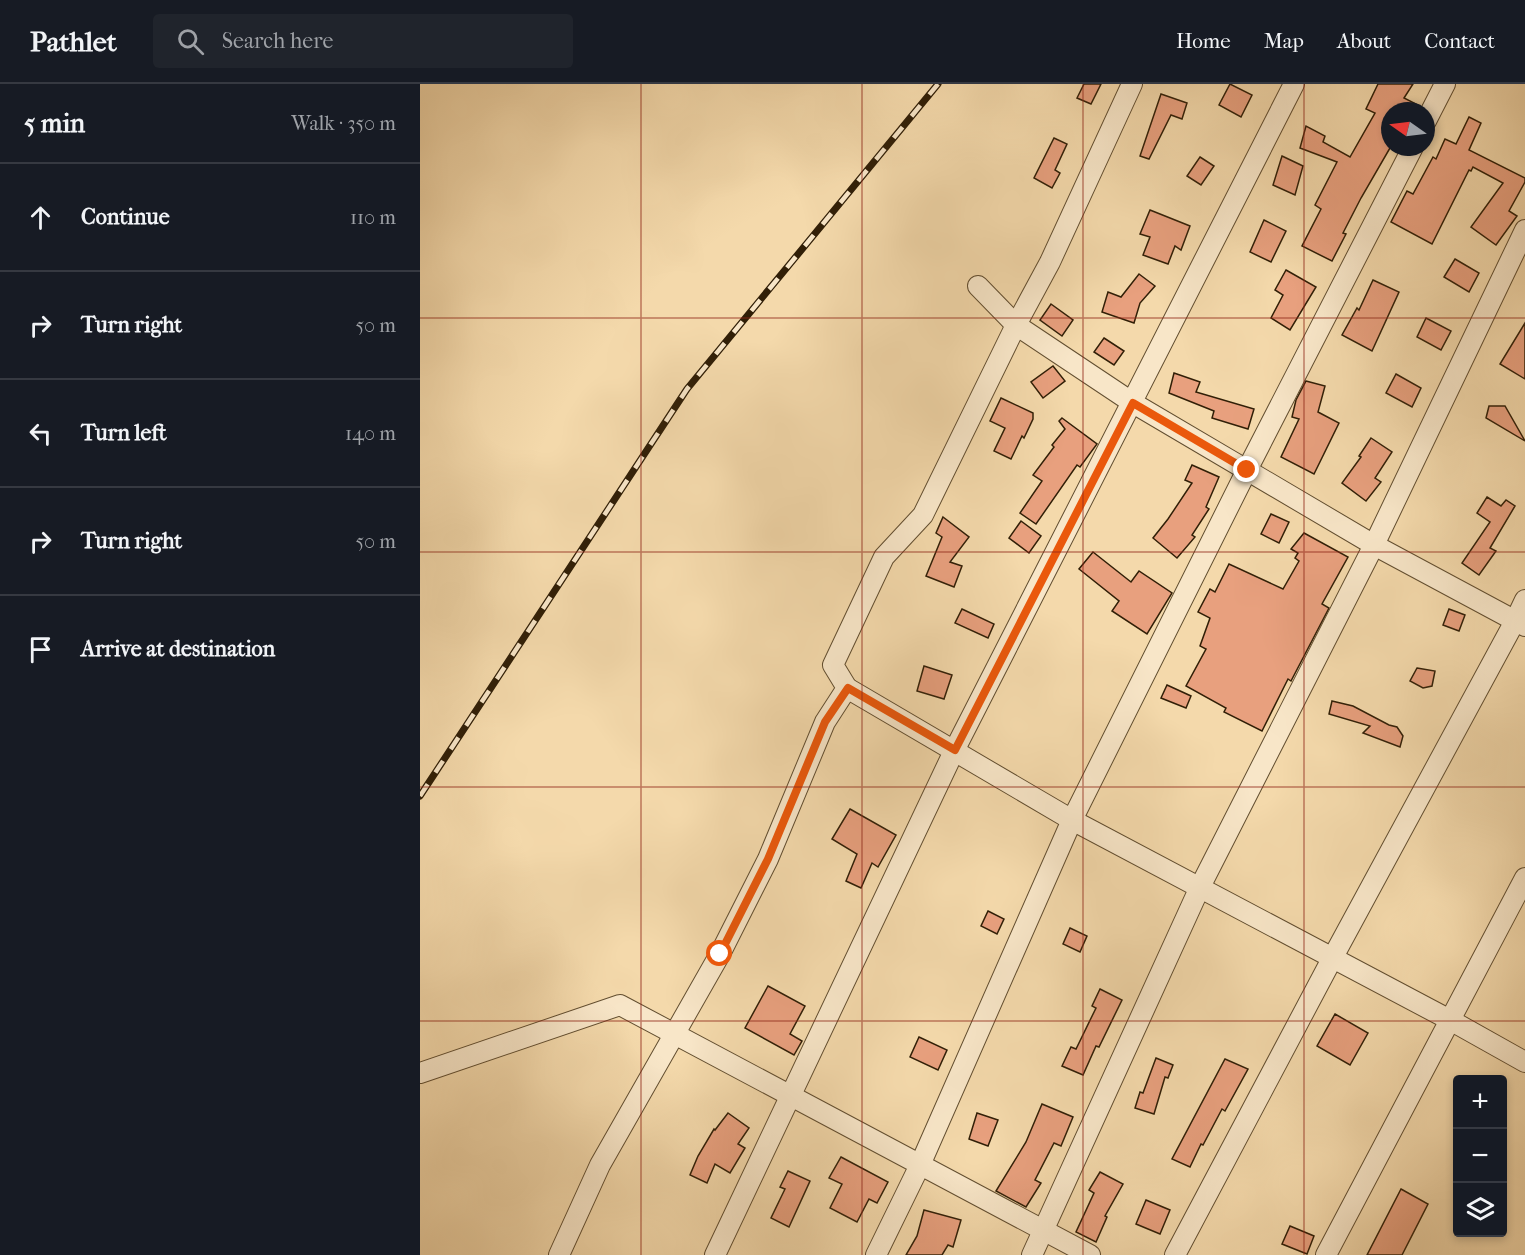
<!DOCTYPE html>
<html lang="en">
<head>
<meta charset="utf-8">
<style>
  body { margin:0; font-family:"IM FELL French Canon",serif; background:#20242c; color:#f1f3f6 }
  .controls { position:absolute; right:18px; bottom:18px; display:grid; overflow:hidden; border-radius:6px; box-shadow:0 3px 9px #0003 }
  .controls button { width:54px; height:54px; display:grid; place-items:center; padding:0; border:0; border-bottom:2px solid #363941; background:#171b24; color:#f1f3f6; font:30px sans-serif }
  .compass { position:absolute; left:961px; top:18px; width:54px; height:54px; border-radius:50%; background:#171b24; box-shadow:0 3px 9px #0003; rotate:284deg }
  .stop { position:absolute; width:18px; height:18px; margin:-14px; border:4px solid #ea580c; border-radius:50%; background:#fff }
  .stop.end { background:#ea580c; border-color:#fff; box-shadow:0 2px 6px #0008 }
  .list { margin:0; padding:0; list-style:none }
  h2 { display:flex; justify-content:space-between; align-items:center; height:78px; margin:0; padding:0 24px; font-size:26px }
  h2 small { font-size:20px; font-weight:400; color:#9ea1a6 }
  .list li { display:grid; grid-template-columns:39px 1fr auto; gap:18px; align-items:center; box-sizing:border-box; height:108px; padding:0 24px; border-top:2px solid #363941 }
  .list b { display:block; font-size:22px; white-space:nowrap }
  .list em { font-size:20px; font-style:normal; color:#9ea1a6 }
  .icon { flex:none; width:33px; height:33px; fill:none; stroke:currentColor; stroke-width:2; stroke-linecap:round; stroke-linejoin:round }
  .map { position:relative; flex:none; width:1105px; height:1171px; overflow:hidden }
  header { display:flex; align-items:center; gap:36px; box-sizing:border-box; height:84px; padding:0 30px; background:#171b24; border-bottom:2px solid #363941 }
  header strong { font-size:28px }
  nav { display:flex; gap:33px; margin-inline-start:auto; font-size:21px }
  .search { width:420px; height:54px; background:#20242c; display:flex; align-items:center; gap:15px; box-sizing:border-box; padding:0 21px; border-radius:6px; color:#9ea1a6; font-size:22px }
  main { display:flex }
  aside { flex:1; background:#171b24 }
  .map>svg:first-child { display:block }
  .building { fill:#e8a07e; stroke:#311f07; stroke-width:1.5 }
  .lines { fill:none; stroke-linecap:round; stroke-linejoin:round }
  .minor-casing { stroke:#624e30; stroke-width:22 }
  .minor { stroke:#f8e6c8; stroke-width:20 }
  .rail-casing { stroke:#311f07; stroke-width:7 }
  .rail { stroke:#f8e6c8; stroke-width:4.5; stroke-dasharray:14; stroke-linecap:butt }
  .route { stroke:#ea580c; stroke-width:8 }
  .grid { fill:none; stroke:#8f2418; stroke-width:1.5; stroke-opacity:0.55 }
</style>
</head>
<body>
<header>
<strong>Pathlet</strong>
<div class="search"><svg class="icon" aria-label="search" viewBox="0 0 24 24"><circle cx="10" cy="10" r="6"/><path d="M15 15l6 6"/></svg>Search here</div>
<nav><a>Home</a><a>Map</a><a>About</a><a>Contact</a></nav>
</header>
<main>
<aside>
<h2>5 min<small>Walk · 350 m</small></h2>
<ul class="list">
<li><svg class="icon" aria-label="ahead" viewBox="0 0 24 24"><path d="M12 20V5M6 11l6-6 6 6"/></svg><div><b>Continue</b></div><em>110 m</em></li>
<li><svg class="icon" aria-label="right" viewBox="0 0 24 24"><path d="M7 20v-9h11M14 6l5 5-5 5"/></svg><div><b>Turn right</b></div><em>50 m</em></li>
<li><svg class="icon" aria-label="left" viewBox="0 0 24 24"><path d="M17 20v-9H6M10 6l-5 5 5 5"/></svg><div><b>Turn left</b></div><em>140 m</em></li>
<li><svg class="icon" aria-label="right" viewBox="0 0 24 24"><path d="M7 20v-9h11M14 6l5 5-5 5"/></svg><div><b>Turn right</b></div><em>50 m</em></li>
<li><svg class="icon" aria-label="arrive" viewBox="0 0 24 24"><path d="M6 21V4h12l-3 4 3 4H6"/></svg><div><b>Arrive at destination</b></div></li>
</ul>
</aside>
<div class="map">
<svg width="1105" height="1171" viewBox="0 0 1105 1171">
  <rect width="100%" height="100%" fill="#f4d9ab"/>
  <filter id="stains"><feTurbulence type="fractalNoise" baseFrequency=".00333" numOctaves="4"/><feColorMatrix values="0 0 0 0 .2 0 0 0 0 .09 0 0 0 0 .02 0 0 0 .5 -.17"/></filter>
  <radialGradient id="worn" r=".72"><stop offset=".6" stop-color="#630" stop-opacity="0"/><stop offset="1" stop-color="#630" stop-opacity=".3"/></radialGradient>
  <g class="building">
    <polygon points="664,0 681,0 671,20 657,14"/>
    <polygon points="810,0 832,11 821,33 799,21"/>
    <polygon points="958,0 993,0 984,14 1000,22 998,27 970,27 970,64 941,114 923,149 926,150 912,177 882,162 901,125 895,121 917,78 880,64 886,42 905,52 903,58 930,73 955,29 946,25"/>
    <polygon points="741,10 767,19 762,35 751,31 729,75 720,72"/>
    <polygon points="1049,33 1061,39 1049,66 1105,94 1105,98 1089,127 1097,132 1076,161 1051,143 1083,99 1053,83 1051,87 1049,86 1012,160 971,138 987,107 993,110 1013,73 1016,75 1025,55 1036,60"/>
    <polygon points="634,54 647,60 635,86 640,89 632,104 614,94"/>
    <polygon points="862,72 883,82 875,111 853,101"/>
    <polygon points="780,73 794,82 781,101 767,92"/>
    <polygon points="730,126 770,142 761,166 755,162 748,180 723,171 730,153 720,150"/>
    <polygon points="844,136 866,147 851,178 830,168"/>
    <polygon points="1035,175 1059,189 1049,208 1024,193"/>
    <polygon points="866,186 896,203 870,246 851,234 863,211 855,206"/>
    <polygon points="719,190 735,202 720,219 714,239 682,228 688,208 701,213"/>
    <polygon points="953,196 979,208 952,267 922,251 937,224 939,226"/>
    <polygon points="631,220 653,236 642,252 620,236"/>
    <polygon points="1006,234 1031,247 1021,266 997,253"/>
    <polygon points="1105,239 1105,295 1080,280"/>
    <polygon points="684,254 704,267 694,281 674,268"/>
    <polygon points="633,282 645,297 623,314 611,298"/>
    <polygon points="754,289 780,298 776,308 834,325 828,345 792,334 794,327 749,309"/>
    <polygon points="976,290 1001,304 992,323 966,309"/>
    <polygon points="886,297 905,302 898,328 919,339 894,390 861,373 879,335 872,333 876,316"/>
    <polygon points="581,314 613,329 613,335 604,354 602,352 591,375 574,367 585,344 570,337"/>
    <polygon points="1069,322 1085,322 1105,357 1066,334"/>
    <polygon points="642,334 677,360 660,383 657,381 616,440 600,429 622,397 613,391 634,363 632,361 645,345 639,337"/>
    <polygon points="951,354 972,368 955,394 961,398 946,417 922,399 941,373 939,372"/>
    <polygon points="772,381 799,393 786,423 789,425 772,451 775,453 757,474 733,454 748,435 772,399 765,396"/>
    <polygon points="1067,413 1081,422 1086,416 1095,422 1070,464 1076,467 1059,491 1042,479 1070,438 1057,429"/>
    <polygon points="851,430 869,438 859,459 841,450"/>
    <polygon points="523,433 549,453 530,478 542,482 534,503 506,492 522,453 516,449"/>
    <polygon points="601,437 621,452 609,469 589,454"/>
    <polygon points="884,449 928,473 902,520 909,524 871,597 868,595 842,647 804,628 806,624 766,602 786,565 780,562 790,534 778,528 790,505 795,508 809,480 863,505 879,477 875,474 878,469 871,465"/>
    <polygon points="673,468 711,498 719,487 752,509 727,550 692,527 699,517 659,485"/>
    <polygon points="542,525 574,540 568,554 535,539"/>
    <polygon points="1029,525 1045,531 1039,547 1023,541"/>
    <polygon points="504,582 532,591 524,615 497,607"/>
    <polygon points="997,584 1015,587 1012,602 1003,604 990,597"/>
    <polygon points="747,601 771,612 766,624 741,614"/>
    <polygon points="912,617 933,622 969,641 977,643 983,652 980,663 943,649 950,642 909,630"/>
    <polygon points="430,725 476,751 458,783 452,779 441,804 426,797 437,770 412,755"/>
    <polygon points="568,827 584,835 577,850 561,842"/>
    <polygon points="650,844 667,852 660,868 643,860"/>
    <polygon points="348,902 385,922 370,950 382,957 374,971 325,944"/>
    <polygon points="680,905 702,916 679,963 676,962 663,991 642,982 651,963 656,965 676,924 672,922"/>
    <polygon points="915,930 948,949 930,981 897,962"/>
    <polygon points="499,953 527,966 518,986 490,973"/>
    <polygon points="736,974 753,981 748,994 745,993 734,1030 715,1024 720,1008 723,1009"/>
    <polygon points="805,975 828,985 805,1027 802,1025 783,1061 781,1060 770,1083 752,1075"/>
    <polygon points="622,1020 653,1033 641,1062 634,1059 615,1096 621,1099 606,1123 576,1107 606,1058"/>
    <polygon points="308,1029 329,1044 318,1060 325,1064 310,1089 295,1080 287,1099 270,1091 278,1072 294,1045 295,1046"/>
    <polygon points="557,1029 578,1036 568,1062 549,1055"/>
    <polygon points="421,1073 468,1098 457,1119 449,1115 437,1138 410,1124 422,1100 409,1094"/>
    <polygon points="368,1087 390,1097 369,1143 351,1134 365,1105 360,1103"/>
    <polygon points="680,1088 703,1100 685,1132 687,1133 676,1158 656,1148 674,1109 669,1106"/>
    <polygon points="981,1105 1008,1120 982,1171 947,1171"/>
    <polygon points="726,1116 750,1126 740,1150 716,1140"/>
    <polygon points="504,1126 541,1136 533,1163 528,1161 522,1171 486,1171 497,1152"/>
    <polygon points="870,1142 894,1152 887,1170 862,1160"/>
  </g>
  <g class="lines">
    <g class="minor-casing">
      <g id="minor">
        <polyline points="1006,37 1025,0"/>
        <polyline points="558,202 596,241 713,319 954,461 1105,542"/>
        <polyline points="427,604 652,736 1030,936 1105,978"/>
        <polyline points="0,989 200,921 670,1171"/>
        <polyline points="139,1171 180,1081 300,870 348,775 405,638 427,604 413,581 464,473 503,431 596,241 630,178 712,0"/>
        <polyline points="295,1171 535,665 874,0"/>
        <polyline points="456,1171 500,1081 652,736 827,386 993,63"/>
        <polyline points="612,1171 780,803 954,461 1105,146"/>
        <polyline points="755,1171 913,873 1095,537 1105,516"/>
        <polyline points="906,1171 1105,794"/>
      </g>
    </g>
    <use href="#minor" class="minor"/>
    <g class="rail-casing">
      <polyline id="rail" points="0,712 267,305 518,0"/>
    </g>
    <use href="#rail" class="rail"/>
  </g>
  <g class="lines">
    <polyline class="route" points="300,870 348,775 405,638 428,604 535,666 713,319 827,386"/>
  </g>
  <path class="grid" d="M221 0V1171M442 0V1171M663 0V1171M884 0V1171M0 234H1105M0 468H1105M0 703H1105M0 937H1105"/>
  <rect width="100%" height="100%" filter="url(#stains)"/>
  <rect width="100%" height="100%" fill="url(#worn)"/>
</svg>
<div class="controls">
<button>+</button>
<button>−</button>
<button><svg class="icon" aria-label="layers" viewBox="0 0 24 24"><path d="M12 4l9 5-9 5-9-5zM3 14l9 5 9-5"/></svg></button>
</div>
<svg class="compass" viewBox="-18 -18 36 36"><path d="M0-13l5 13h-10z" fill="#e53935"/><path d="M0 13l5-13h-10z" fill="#9ea1a6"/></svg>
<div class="stop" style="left:300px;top:870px"></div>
<div class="stop end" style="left:827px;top:386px"></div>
</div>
</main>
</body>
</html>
